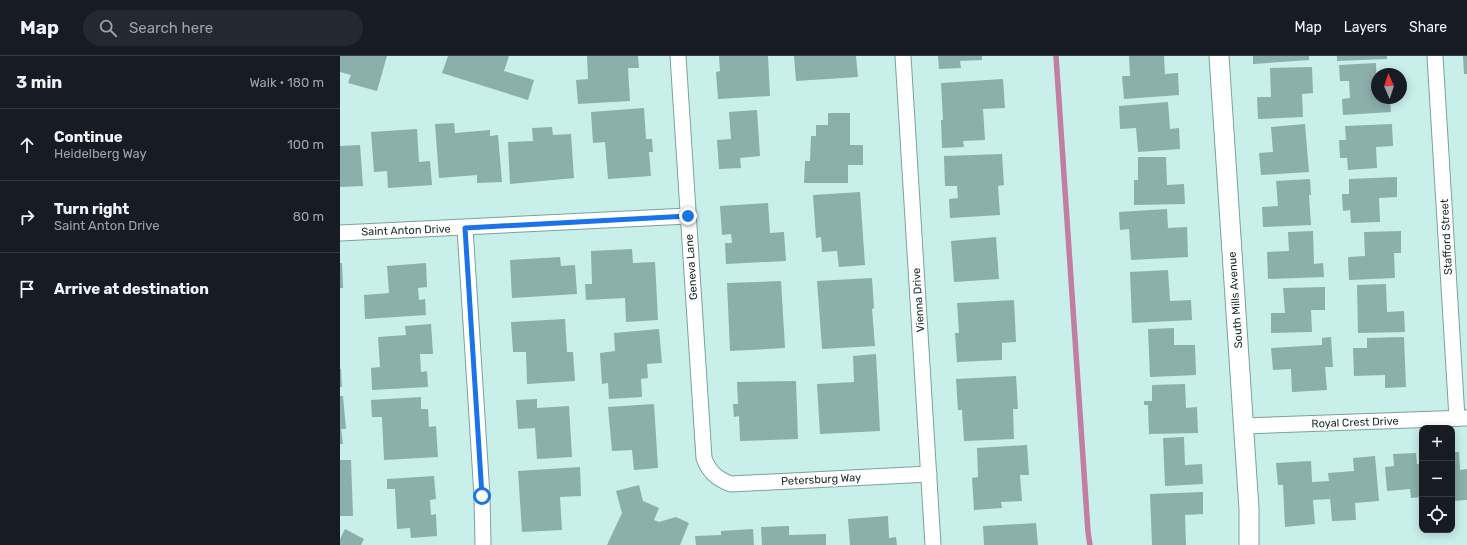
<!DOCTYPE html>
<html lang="en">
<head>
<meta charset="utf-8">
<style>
  body { margin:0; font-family:Rubik,sans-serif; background:#242831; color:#f1f3f6 }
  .controls { position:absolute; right:12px; bottom:12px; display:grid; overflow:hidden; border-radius:8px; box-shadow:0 2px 10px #0003 }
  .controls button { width:36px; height:36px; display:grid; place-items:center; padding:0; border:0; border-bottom:1px solid #363941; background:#171b24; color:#f1f3f6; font:20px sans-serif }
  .compass { position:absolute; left:1031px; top:12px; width:36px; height:36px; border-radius:50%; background:#171b24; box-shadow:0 2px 10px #0003; rotate:357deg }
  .stop { position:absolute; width:12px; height:12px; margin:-9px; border:3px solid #1a73e8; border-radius:50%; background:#fff }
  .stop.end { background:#1a73e8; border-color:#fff; box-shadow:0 1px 4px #0008 }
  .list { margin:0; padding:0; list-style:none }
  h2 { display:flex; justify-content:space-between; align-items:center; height:52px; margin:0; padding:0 16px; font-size:17px }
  h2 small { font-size:13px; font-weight:400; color:#9ea1a6 }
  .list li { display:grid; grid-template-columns:26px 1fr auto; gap:12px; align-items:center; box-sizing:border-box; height:72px; padding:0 16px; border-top:1px solid #363941 }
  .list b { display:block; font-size:15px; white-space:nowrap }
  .list p { margin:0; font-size:13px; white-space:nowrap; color:#9ea1a6 }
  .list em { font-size:13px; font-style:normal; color:#9ea1a6 }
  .icon { flex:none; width:22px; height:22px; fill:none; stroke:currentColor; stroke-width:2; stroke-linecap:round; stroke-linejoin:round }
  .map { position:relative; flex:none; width:1127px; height:489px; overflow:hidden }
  header { display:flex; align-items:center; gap:24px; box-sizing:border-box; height:56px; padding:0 20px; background:#171b24; border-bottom:1px solid #363941 }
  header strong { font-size:19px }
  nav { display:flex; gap:22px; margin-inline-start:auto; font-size:14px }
  .search { width:280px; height:36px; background:#242831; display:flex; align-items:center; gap:10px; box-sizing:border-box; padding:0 14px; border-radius:22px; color:#9ea1a6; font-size:15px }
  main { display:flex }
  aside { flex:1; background:#171b24 }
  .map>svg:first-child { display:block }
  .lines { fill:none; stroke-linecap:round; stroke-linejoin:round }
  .stream { stroke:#c27da3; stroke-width:5.5 }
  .building { fill:#8bafaa }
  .minor-casing { stroke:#7da19c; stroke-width:17 }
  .tertiary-casing { stroke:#7da19c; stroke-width:21 }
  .minor { stroke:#fff; stroke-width:15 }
  .tertiary { stroke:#fff; stroke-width:19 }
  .route { stroke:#1a73e8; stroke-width:5 }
  .labels { text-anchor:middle; stroke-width:3.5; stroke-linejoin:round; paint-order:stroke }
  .street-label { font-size:11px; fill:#1a2927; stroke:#fff }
</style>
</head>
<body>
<header>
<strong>Map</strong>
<div class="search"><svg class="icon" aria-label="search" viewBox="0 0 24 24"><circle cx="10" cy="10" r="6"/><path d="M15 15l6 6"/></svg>Search here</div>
<nav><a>Map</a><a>Layers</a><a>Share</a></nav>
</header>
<main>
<aside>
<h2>3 min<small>Walk · 180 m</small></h2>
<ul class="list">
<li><svg class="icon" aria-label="ahead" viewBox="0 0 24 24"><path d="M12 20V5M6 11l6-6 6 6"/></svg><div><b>Continue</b><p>Heidelberg Way</p></div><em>100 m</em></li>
<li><svg class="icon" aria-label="right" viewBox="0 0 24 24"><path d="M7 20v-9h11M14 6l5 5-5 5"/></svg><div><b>Turn right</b><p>Saint Anton Drive</p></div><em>80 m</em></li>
<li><svg class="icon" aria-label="arrive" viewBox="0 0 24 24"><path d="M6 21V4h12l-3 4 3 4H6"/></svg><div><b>Arrive at destination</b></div></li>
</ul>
</aside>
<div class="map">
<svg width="1127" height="489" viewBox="0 0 1127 489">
  <rect width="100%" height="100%" fill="#c9efea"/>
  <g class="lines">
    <polyline class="stream" points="716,0 748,476 750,489"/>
  </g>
  <g class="building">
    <polygon points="0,0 47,0 37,35 8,27 11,19 0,16"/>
    <polygon points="108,0 169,0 164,15 194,24 188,44 102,17"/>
    <polygon points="247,0 298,0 299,12 288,12 290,45 238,48 236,24 248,23"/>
    <polygon points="379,0 428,0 430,40 378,43 376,16 380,15"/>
    <polygon points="454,0 516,0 518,21 456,25"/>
    <polygon points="598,0 642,0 642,4 620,5 621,12 599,13"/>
    <polygon points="789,0 824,0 825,18 838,17 839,39 784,43 782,20 790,20"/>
    <polygon points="913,0 969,0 969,4 913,8"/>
    <polygon points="997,0 1047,0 1047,3 997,5"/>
    <polygon points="1123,0 1127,0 1127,18 1124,18"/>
    <polygon points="1036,7 1037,42 1050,42 1051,56 1003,59 1002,43 1010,42 1009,25 1000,25 999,9"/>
    <polygon points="972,11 973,37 962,38 963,61 918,63 917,41 931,41 930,12"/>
    <polygon points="663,23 665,52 643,53 645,84 623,85 624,91 602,92 601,64 603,64 601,27"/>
    <polygon points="828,46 830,73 839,72 840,93 798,96 796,72 780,73 779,50"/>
    <polygon points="304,52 306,83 312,83 313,96 309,96 311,120 268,123 265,86 253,87 251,56"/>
    <polygon points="417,54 420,100 400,102 401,112 379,113 377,84 391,83 389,56"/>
    <polygon points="488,57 510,57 510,89 523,89 523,109 508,109 508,127 464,127 465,105 470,105 471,80 476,80 476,69 488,69"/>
    <polygon points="114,67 115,77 150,74 150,80 158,79 162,126 137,127 137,119 99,122 95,68"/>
    <polygon points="965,68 969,116 921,119 919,97 933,96 931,71"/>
    <polygon points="1052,68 1053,90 1036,91 1037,112 1008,114 1007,102 1000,102 999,84 1006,84 1005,70"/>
    <polygon points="212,71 213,79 231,78 234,122 170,128 168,86 193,85 192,72"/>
    <polygon points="77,73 79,106 90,105 92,129 48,132 47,115 34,116 31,76"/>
    <polygon points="20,89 23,130 0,131 0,90"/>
    <polygon points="662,98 664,129 658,130 660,159 610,162 609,143 618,142 617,130 605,130 604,100"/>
    <polygon points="798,101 826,101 827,129 844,128 845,148 794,149 794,124 798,124"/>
    <polygon points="1057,121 1057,141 1039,142 1040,166 1011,167 1010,154 1003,155 1002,138 1009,138 1009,123"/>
    <polygon points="970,123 971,139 969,139 971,169 923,171 922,151 938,150 936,125"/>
    <polygon points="520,136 525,209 499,211 497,195 482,196 481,181 476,182 473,139"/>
    <polygon points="428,147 430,177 444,176 446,205 386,208 385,187 392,187 391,178 382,179 380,150"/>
    <polygon points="827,153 828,172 847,171 848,201 791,204 789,173 780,174 779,156"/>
    <polygon points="973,175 974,208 983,207 984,221 928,223 927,196 949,195 948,176"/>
    <polygon points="1061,175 1061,197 1054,197 1055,222 1009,224 1008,201 1025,200 1024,176"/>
    <polygon points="656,181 659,223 614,226 611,185"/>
    <polygon points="292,193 293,207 315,206 318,264 286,266 285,242 246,244 245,228 252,228 251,195"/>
    <polygon points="220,201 221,210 235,209 237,238 172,242 170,204"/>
    <polygon points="0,207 2,207 3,232 0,232"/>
    <polygon points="86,207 87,231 78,232 79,244 85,243 86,259 25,263 24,239 49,237 47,210"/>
    <polygon points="828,214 830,245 851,244 852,264 792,267 790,216"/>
    <polygon points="532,222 534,252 532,253 535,290 482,293 477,225"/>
    <polygon points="441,225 445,292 390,295 387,227"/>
    <polygon points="1046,228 1047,256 1064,255 1065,276 1018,277 1017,229"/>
    <polygon points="985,231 985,254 971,254 972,276 931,277 931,257 945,257 943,232"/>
    <polygon points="674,244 676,286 662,287 662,304 617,306 615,277 619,277 617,247"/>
    <polygon points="225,263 227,296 233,296 235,325 187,328 186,296 173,296 171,266"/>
    <polygon points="91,268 93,298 80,298 81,316 87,315 88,331 32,334 31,312 40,311 38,281 66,279 65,270"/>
    <polygon points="834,272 834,289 855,289 856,319 810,321 808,273"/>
    <polygon points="319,273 322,307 307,308 308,322 301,323 302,341 269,343 268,327 262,328 260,297 275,295 274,277"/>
    <polygon points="991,281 993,311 985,311 987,334 952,336 951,313 933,314 931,292 982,289 982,282"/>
    <polygon points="1064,281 1066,331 1045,332 1045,319 1014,320 1013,292 1027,292 1027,282"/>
    <polygon points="536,298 540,375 480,378 477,328 514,326 513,300"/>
    <polygon points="0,313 1,313 2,331 0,331"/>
    <polygon points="676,320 678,353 673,353 674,383 624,385 622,354 618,354 616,323"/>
    <polygon points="456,325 458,383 400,385 399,360 394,361 393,348 398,348 397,326"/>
    <polygon points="845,328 846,352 857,351 858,377 809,378 808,349 804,349 804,345 812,345 812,329"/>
    <polygon points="0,340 3,340 6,373 1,373 3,388 0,388"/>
    <polygon points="81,341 81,353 88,353 89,371 96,370 98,401 44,404 42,361 32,361 31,344"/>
    <polygon points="197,343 197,352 229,350 232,401 197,403 195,372 178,373 176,344"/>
    <polygon points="314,348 318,412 294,414 292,394 272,395 268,351"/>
    <polygon points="844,381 845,409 862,408 863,428 825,430 823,382"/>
    <polygon points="687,389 689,419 680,419 682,445 661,446 662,452 634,454 632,422 638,421 637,392"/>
    <polygon points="1112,396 1119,396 1120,414 1127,413 1127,444 1112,445"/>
    <polygon points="1076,397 1077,408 1082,408 1082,441 1071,442 1070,433 1047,435 1045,411 1054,410 1053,398"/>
    <polygon points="1035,400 1039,445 1015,447 1016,464 992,465 989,429 990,443 973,444 975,468 945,471 943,429 938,429 936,407 971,405 972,426 989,425 988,417 1014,415 1013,402"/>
    <polygon points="0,404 11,404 13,460 0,460"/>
    <polygon points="240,411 241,440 220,441 222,474 182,476 178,415"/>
    <polygon points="94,420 96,443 90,444 91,459 96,458 97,480 71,482 70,472 57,473 55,433 47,433 47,423"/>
    <polygon points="299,429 303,445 319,452 314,464 319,466 336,461 349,467 340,489 267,489 282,457 276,435"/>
    <polygon points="863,436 863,458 845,459 846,489 812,489 810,438"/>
    <polygon points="548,460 549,482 556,481 557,489 510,489 508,463"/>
    <polygon points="696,467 698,489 644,489 643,470"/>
    <polygon points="449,470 449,479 486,478 486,489 422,489 421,471"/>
    <polygon points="5,473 24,483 21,489 0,489 0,483"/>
    <polygon points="413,473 414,489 356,489 355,480 381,479 381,475"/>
  </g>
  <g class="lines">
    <g class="minor-casing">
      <g id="minor">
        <path d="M338 0 364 402C369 416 377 423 391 428L589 418"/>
        <polyline points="563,0 593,489"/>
        <polyline points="1095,0 1117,362"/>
        <polyline points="125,172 142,440 143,489"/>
        <polyline points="0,177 348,160"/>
        <polyline points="903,370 1126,362"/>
      </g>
    </g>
    <g class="tertiary-casing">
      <polyline id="tertiary" points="879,0 909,453 909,489"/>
    </g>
    <use href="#minor" class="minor"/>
    <use href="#tertiary" class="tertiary"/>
  </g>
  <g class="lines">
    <polyline class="route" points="142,440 125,172 348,160"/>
  </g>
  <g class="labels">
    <g class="street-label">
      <text transform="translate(66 174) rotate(-2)" y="4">Saint Anton Drive</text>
      <text transform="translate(1106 181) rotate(-93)" y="4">Stafford Street</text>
      <text transform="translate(351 211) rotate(-94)" y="4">Geneva Lane</text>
      <text transform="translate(578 244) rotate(-94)" y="4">Vienna Drive</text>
      <text transform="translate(895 244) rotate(-94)" y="4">South Mills Avenue</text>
      <text transform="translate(1015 366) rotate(-2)" y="4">Royal Crest Drive</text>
      <text transform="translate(481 423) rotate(-3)" y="4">Petersburg Way</text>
    </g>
  </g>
</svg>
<div class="controls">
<button>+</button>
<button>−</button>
<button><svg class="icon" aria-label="locate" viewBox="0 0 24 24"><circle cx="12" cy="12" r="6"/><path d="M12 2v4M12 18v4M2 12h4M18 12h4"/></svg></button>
</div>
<svg class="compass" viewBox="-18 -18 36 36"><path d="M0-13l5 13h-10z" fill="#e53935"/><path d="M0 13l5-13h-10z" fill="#9ea1a6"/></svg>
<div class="stop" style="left:142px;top:440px"></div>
<div class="stop end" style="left:348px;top:160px"></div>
</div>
</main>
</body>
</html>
